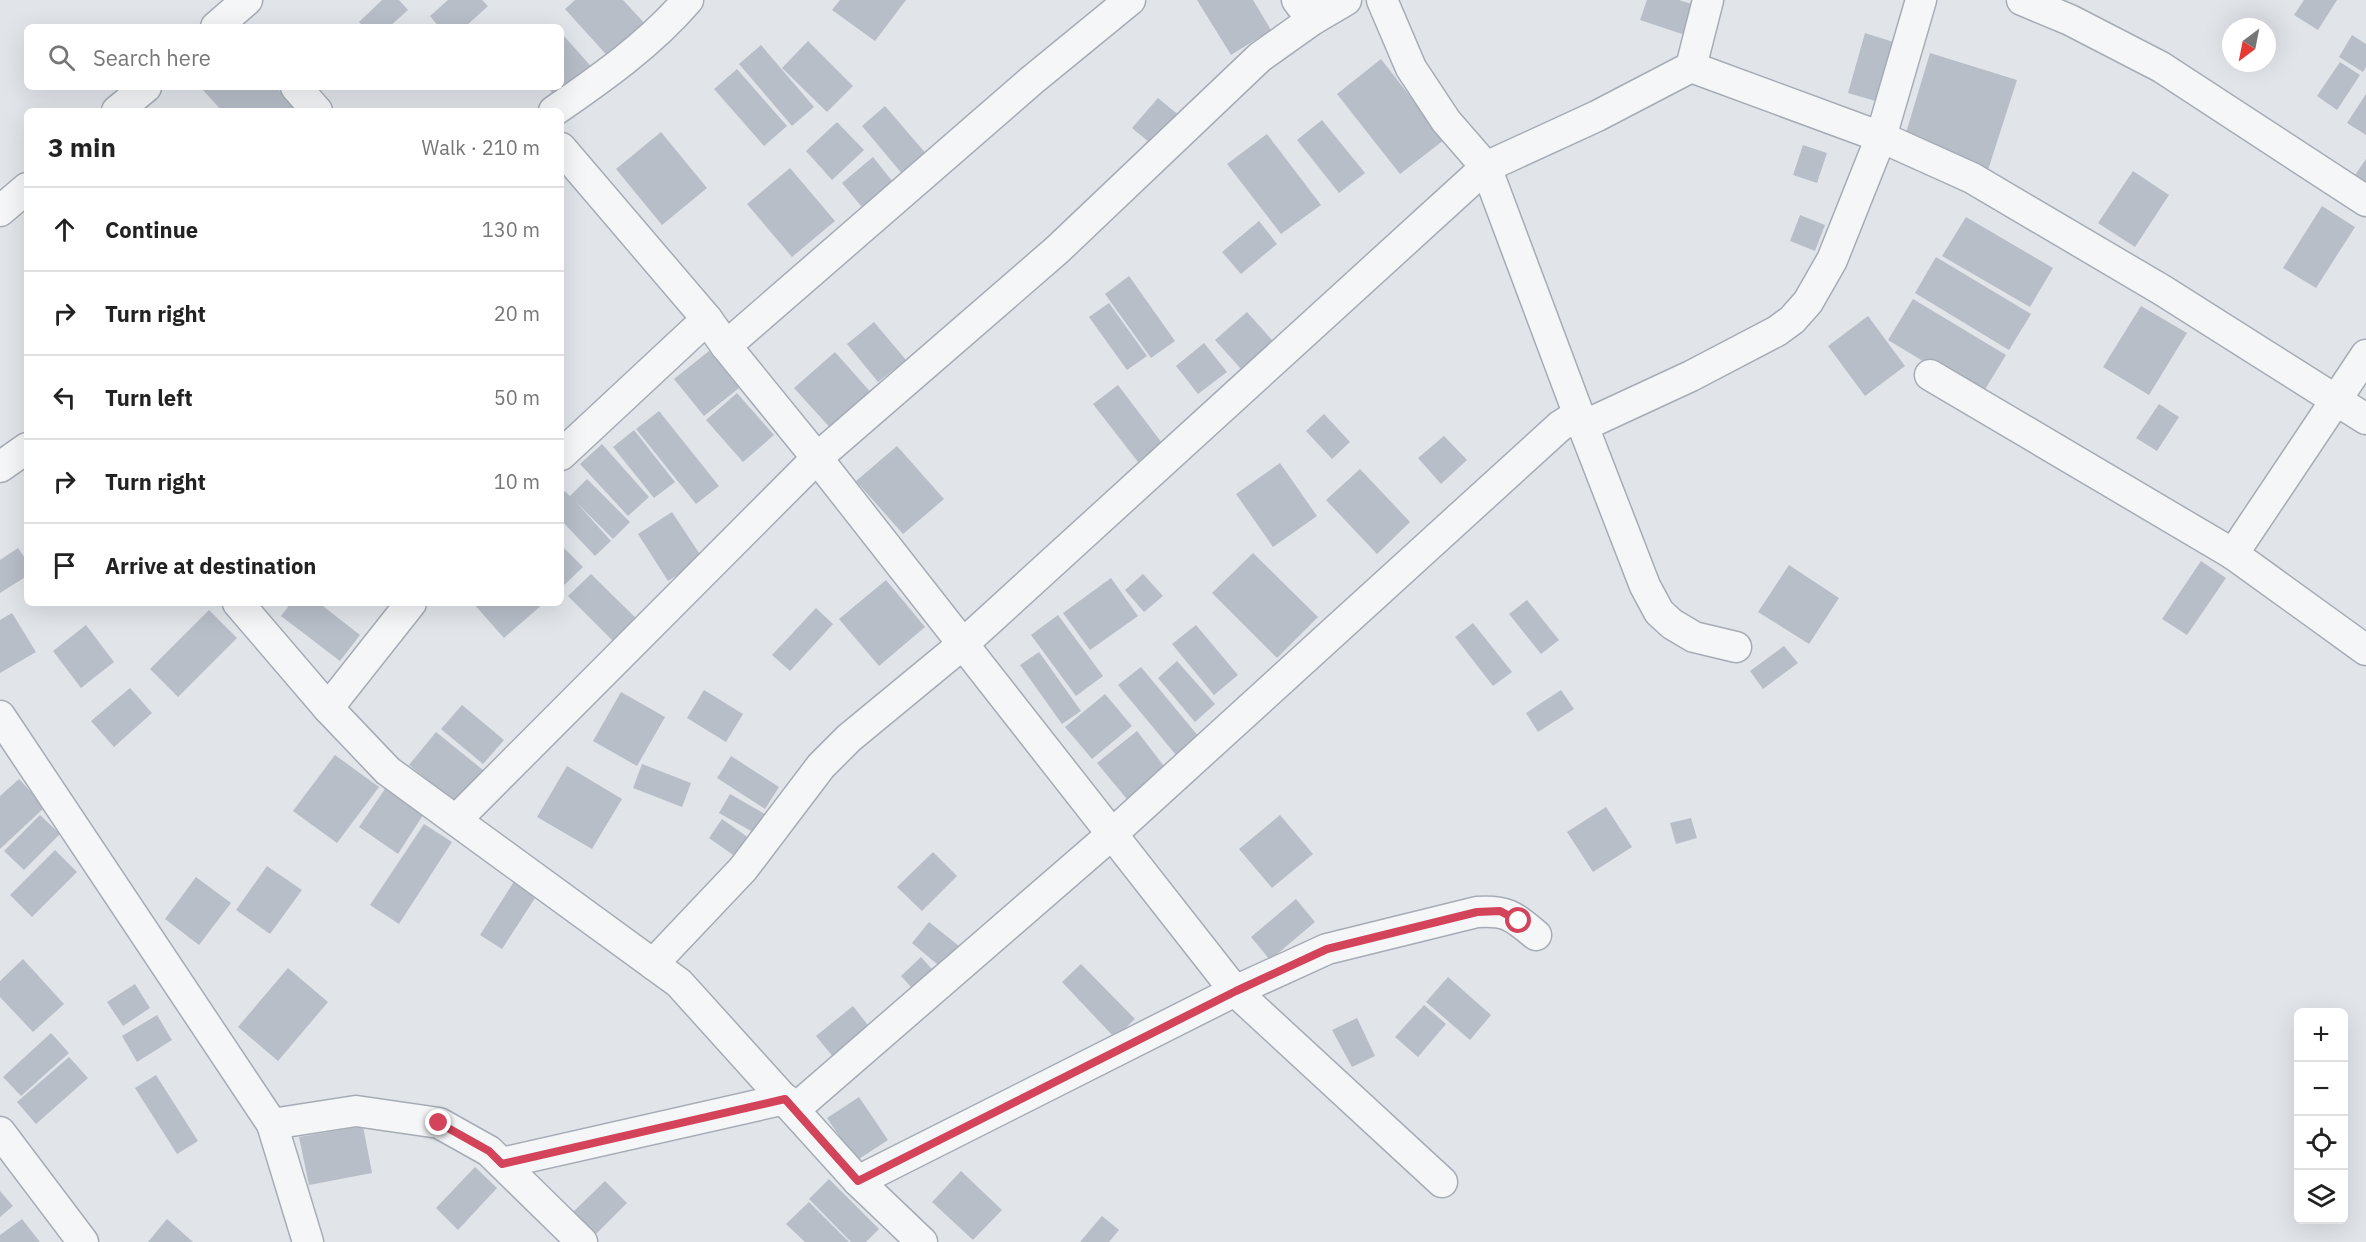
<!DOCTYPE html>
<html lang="en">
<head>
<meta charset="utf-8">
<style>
  body { margin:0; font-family:"IBM Plex Sans",sans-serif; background:#f2f2f2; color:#222 }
  .controls { position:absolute; right:18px; bottom:18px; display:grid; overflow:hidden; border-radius:9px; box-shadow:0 6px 24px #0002 }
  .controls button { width:54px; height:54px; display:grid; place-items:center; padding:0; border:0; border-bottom:2px solid #e0e0e0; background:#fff; color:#222; font:30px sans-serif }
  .compass { position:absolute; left:2222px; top:18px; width:54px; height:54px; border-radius:50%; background:#fff; box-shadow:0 6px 24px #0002; rotate:212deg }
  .stop { position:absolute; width:18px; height:18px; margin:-14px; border:4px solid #d34359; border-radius:50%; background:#fff }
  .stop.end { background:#d34359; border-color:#fff; box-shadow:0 2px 6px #0008 }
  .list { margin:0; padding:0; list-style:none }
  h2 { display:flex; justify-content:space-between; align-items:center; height:78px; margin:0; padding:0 24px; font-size:26px }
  h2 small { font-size:20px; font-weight:400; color:#767676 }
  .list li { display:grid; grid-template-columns:39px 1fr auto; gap:18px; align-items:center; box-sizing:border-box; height:84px; padding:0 24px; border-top:2px solid #e0e0e0 }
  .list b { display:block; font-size:22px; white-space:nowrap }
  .list em { font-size:20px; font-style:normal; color:#767676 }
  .icon { flex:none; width:33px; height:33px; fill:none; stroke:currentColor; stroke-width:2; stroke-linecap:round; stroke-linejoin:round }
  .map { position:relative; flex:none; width:2366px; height:1242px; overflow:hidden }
  .search { position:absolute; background:#fff; box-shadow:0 6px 24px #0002; left:24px; top:24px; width:540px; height:66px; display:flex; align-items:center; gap:15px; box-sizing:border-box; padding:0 21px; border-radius:9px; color:#767676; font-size:22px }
  .panel { position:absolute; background:#fff; box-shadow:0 6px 24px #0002; left:24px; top:108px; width:540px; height:498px; border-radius:9px }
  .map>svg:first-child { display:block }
  .building { fill:#b8bec8 }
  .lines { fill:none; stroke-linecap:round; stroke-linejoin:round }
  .minor-casing { stroke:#a6acb5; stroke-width:33 }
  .minor { stroke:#f4f6f8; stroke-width:30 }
  .route { stroke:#d34359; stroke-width:8 }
</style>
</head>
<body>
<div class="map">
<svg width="2366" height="1242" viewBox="0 0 2366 1242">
  <rect width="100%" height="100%" fill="#e1e5ea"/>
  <g class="building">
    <polygon points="382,0 399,0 408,10 389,27 364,27 359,22"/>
    <polygon points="448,0 482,0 488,6 465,27 439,27 430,16"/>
    <polygon points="575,0 623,0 649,28 612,61 565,9"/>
    <polygon points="840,0 906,0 875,41 832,10"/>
    <polygon points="1197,0 1253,0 1271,30 1231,55"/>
    <polygon points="1647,0 1679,0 1701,7 1691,37 1640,20"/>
    <polygon points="2304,0 2337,0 2318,30 2294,15"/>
    <polygon points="1865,33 1906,46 1889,105 1848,93"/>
    <polygon points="2352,35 2366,44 2366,67 2363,72 2339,57"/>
    <polygon points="564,36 597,73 561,103 547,87 561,87 561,38"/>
    <polygon points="808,41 853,86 827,112 782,68"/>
    <polygon points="761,45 814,107 792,126 739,64"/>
    <polygon points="1930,53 2017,80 1987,173 1902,146"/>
    <polygon points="1381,59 1444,140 1400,174 1337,94"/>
    <polygon points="2340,62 2360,75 2337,110 2317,96"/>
    <polygon points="737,69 787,126 764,146 714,89"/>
    <polygon points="207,87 276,87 298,111 222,111 203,90"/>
    <polygon points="2366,94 2366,135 2347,123"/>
    <polygon points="1158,98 1181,117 1156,148 1132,128"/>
    <polygon points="885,106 928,156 904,176 862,126"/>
    <polygon points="1322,120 1365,173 1339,193 1297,140"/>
    <polygon points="837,122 864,150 832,180 806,151"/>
    <polygon points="661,132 707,188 662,225 616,169"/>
    <polygon points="1267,134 1321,205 1281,234 1227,164"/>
    <polygon points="1803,145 1827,153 1817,183 1793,175"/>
    <polygon points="873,157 897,187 866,212 842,183"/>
    <polygon points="2366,159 2366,182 2355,175"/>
    <polygon points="790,168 835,221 792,257 747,204"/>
    <polygon points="2133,171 2169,195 2135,247 2098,223"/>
    <polygon points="2322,206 2355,227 2316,288 2283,268"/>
    <polygon points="1800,215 1825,225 1815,251 1790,241"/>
    <polygon points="1966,217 2053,268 2030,307 1942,256"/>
    <polygon points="1259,221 1277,244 1241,274 1222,252"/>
    <polygon points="1936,257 2031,314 2009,350 1915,293"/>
    <polygon points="1129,276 1175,341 1151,358 1105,294"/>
    <polygon points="1913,299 2006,355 1981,396 1888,340"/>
    <polygon points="1109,303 1147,356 1127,370 1089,317"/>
    <polygon points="2141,306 2187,333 2149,395 2103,367"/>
    <polygon points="1247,312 1273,341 1241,369 1215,340"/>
    <polygon points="1868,316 1905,366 1865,396 1828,346"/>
    <polygon points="874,322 906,360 878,382 847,344"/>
    <polygon points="1204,343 1227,372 1198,394 1176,366"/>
    <polygon points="709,351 739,388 704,416 674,379"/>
    <polygon points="835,352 874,396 834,432 794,388"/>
    <polygon points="1118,385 1162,443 1138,462 1093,404"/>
    <polygon points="737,393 774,435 743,462 706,420"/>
    <polygon points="2159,404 2179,417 2157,451 2136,438"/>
    <polygon points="659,411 719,486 696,504 636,429"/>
    <polygon points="1324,414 1350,442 1332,459 1306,431"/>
    <polygon points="634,430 675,482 654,498 613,447"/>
    <polygon points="1444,436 1467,460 1441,484 1418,458"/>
    <polygon points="602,444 649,497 628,516 580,464"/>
    <polygon points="897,446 944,499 903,534 856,481"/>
    <polygon points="1280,463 1317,516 1273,547 1236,494"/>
    <polygon points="1360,469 1410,522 1377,554 1326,500"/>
    <polygon points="587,479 630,522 613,539 576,502 611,541 595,556 561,520 561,494 565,491 570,496"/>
    <polygon points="672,512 703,559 668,581 638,534"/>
    <polygon points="561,545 583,567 561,588"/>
    <polygon points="18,548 27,561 27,576 0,593 0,560"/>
    <polygon points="1253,553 1318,617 1277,658 1212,593"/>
    <polygon points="2201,561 2226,578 2187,635 2162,619"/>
    <polygon points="1789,565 1839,598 1809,644 1758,612"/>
    <polygon points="591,574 646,628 623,651 568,596"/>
    <polygon points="1143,574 1163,596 1144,612 1125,590"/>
    <polygon points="1111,578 1138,616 1090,650 1063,613"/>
    <polygon points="886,580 925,627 879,666 839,619"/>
    <polygon points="1527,600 1559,640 1541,654 1509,614"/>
    <polygon points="291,603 319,603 360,635 340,661 281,616"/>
    <polygon points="473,603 544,603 504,638"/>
    <polygon points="816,608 833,624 790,671 772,655"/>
    <polygon points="209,610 237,638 178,697 150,669"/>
    <polygon points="12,613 36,652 0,673 0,620"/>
    <polygon points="1058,615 1103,676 1076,696 1031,635"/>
    <polygon points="1473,623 1512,672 1493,686 1455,637"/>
    <polygon points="86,625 114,662 81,688 53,651"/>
    <polygon points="1196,625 1238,675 1214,695 1172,644"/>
    <polygon points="1784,646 1798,663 1763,689 1750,671"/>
    <polygon points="1039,652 1081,711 1062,724 1020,665"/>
    <polygon points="1177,661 1215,704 1195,722 1158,678"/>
    <polygon points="1141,667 1199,737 1176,755 1118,685"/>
    <polygon points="130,688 152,713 114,747 91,721"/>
    <polygon points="704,690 743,714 726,742 687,718"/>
    <polygon points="1561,690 1574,709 1538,732 1526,713"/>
    <polygon points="621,692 665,717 637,766 593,741"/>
    <polygon points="1105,694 1132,726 1092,759 1065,727"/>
    <polygon points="462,705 504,740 483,764 441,729"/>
    <polygon points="1137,731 1170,774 1131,804 1097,763"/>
    <polygon points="436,732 488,774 461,807 409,765"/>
    <polygon points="335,755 379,787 337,843 293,811"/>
    <polygon points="731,756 779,787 765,809 717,778"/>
    <polygon points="642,764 691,783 682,807 633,788"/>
    <polygon points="567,766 622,799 592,849 537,817"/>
    <polygon points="19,779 45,807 0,849 0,796"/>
    <polygon points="387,786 425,812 398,854 359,827"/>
    <polygon points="730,794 770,817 760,836 719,813"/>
    <polygon points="1606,807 1632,847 1593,872 1567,832"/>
    <polygon points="40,815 60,834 24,870 4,851"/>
    <polygon points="1280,815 1313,854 1272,888 1239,849"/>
    <polygon points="1691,818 1697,838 1676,844 1670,823"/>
    <polygon points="722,819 756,843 743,862 709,838"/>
    <polygon points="424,824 452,842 399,924 370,905"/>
    <polygon points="55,850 77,872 32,917 10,895"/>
    <polygon points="933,852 957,876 922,911 897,887"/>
    <polygon points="267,866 302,890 270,934 236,910"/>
    <polygon points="196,877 231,903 199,945 165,919"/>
    <polygon points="515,880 537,895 502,949 480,935"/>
    <polygon points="1296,899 1315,922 1270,960 1251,937"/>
    <polygon points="929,922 969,954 950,975 912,943"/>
    <polygon points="921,957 941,979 921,998 901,976"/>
    <polygon points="23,959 64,1004 33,1032 0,997 0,981"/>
    <polygon points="1081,964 1135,1019 1115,1038 1062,982"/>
    <polygon points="288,968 328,1002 278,1061 238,1027"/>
    <polygon points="1448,977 1491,1015 1470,1040 1426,1002"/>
    <polygon points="135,984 150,1008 123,1026 107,1002"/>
    <polygon points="1424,1005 1446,1024 1418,1057 1395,1037"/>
    <polygon points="853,1006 875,1034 838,1063 816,1036"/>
    <polygon points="157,1015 172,1040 137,1062 122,1036"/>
    <polygon points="1357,1018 1375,1056 1352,1067 1332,1030"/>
    <polygon points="51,1033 69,1053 21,1096 3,1077"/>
    <polygon points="69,1057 88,1078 36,1124 17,1102"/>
    <polygon points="156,1075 198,1141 177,1154 135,1088"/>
    <polygon points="859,1097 888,1140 856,1161 827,1118"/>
    <polygon points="363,1126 372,1173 309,1185 299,1137"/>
    <polygon points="475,1167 497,1188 458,1230 436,1208"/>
    <polygon points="961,1171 1002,1210 973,1240 932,1202"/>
    <polygon points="829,1179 879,1229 866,1242 851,1242 809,1199"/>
    <polygon points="605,1181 627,1203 596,1234 573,1212"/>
    <polygon points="0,1191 13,1206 0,1217"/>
    <polygon points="809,1202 849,1242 805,1242 786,1224"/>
    <polygon points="1102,1216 1119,1230 1109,1242 1080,1242"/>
    <polygon points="22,1219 40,1242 0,1242 0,1235"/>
    <polygon points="167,1219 193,1242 148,1242"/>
  </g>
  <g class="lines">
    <g class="minor-casing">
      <g id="minor">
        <polyline points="1297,0 1312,20"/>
        <polyline points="1382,0 1411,68 1446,121 1486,167 1583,426 1645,586 1659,612 1672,624 1694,637 1736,647"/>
        <polyline points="2022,0 2070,20 2161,67 2366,201"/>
        <polyline points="216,27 247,0"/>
        <polyline points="1691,67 1708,0"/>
        <polyline points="296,87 317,111"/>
        <polyline points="117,111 146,87"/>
        <path d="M554 111C602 78 650 44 688 0"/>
        <polyline points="561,148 707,319 726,346 817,458 1235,991 1442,1182"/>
        <polyline points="0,211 27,188"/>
        <polyline points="726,346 1031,81 1130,0"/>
        <polyline points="2366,355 2233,554 2366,650"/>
        <polyline points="1930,375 2233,554"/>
        <polyline points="1583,426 1691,376 1777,331 1792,320 1808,302 1832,260 1881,137 1921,0"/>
        <polyline points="561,455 707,319"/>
        <polyline points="0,467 27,448"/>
        <polyline points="238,603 328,708 388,771 679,983 858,1181 922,1242"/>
        <polyline points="328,708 411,603"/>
        <polyline points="0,716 272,1124 308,1242"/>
        <polyline points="456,820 817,458 1057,250 1260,57 1312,20 1346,0"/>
        <polyline points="653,964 743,869 821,766 849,738 963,644 1486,167 1597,116 1691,67 1881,137 1972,178 2162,290 2366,419"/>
        <polyline points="795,1109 1111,835 1560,426 1579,414"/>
        <polyline points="272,1124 356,1111 439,1123 489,1151 582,1242"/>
        <polyline points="0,1132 83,1242"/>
        <polyline points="502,1163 785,1099"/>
        <path d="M858 1181 1235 991 1327 949 1477 912C1507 910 1513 916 1536 935"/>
      </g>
    </g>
    <use href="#minor" class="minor"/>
  </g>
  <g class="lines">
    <polyline class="route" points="439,1123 489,1151 502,1164 785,1099 858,1181 1236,991 1327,949 1477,912 1500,911 1519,921"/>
  </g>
</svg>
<div class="controls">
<button>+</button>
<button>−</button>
<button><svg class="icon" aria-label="locate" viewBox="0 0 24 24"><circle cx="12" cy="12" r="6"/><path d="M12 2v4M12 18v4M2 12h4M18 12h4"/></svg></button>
<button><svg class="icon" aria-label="layers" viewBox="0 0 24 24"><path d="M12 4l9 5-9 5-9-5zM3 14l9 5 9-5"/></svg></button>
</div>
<svg class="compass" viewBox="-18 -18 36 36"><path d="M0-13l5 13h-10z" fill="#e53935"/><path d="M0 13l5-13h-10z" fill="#767676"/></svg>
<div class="stop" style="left:1519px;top:921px"></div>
<div class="stop end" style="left:439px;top:1123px"></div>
<div class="search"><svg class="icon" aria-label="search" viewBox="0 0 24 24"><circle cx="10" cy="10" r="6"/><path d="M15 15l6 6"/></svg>Search here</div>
<section class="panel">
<h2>3 min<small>Walk · 210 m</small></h2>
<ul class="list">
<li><svg class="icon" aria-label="ahead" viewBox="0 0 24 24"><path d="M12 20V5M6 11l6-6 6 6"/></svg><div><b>Continue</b></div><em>130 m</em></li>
<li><svg class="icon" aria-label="right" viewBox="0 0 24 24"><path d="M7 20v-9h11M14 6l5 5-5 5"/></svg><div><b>Turn right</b></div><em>20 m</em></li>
<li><svg class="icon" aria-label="left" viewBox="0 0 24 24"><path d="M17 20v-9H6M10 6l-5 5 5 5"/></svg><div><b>Turn left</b></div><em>50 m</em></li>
<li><svg class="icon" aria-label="right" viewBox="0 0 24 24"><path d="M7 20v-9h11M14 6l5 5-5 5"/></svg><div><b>Turn right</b></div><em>10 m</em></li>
<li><svg class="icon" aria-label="arrive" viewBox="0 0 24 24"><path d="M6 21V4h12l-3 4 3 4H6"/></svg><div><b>Arrive at destination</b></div></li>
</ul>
</section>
</div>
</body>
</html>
